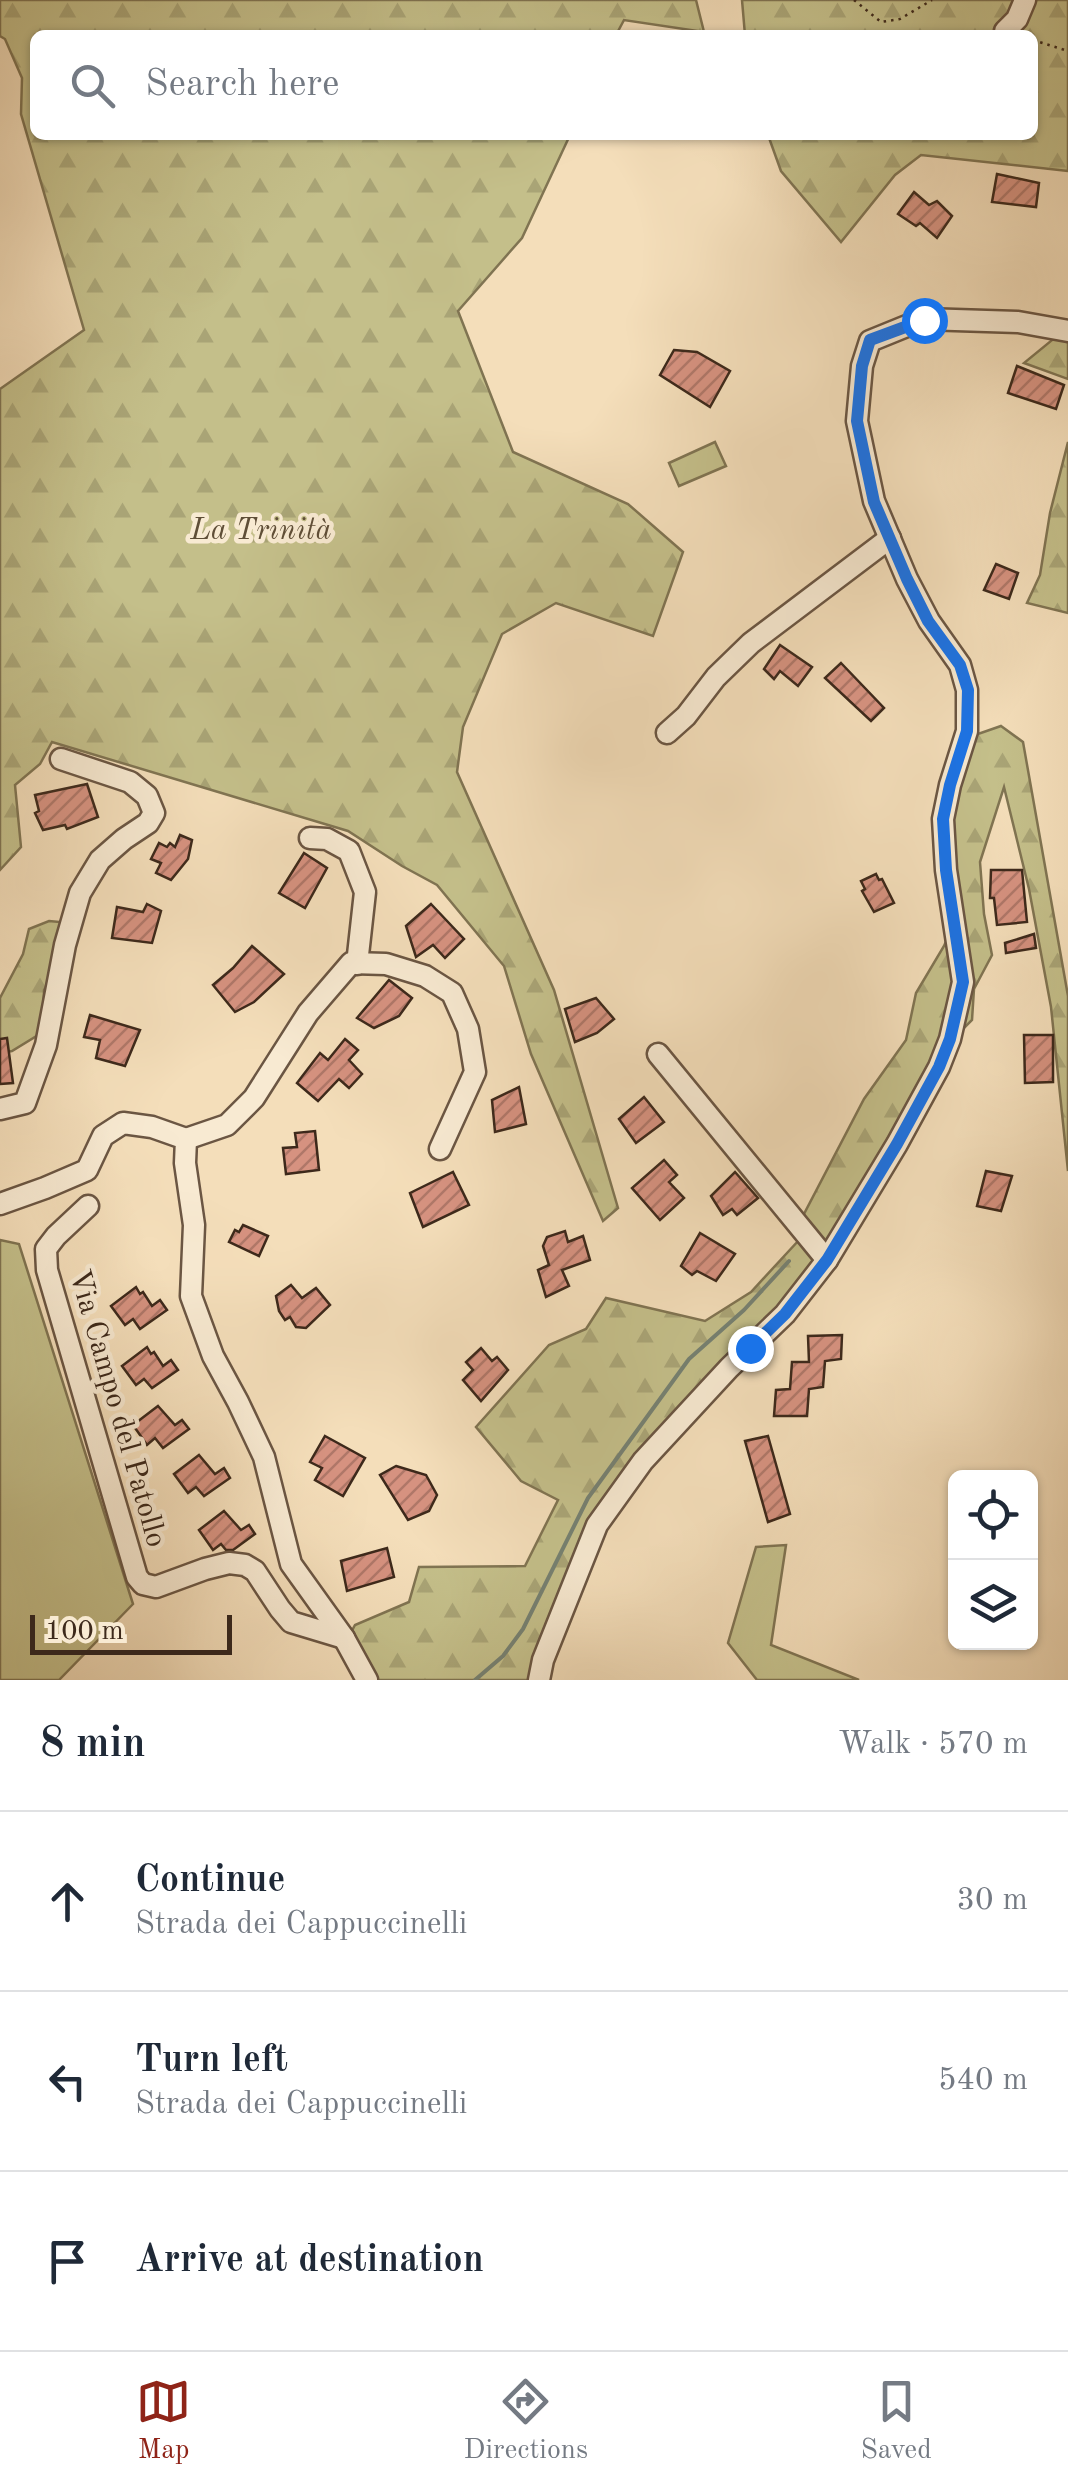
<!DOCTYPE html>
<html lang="en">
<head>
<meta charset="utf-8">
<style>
  body { margin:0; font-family:"Old Standard TT",serif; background:#f6f6f7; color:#1f2937 }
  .controls { position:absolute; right:30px; bottom:30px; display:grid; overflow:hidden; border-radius:15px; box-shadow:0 2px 8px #0004 }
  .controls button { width:90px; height:90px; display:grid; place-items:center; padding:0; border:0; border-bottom:2px solid #e0e1e3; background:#fff; color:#1f2937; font:50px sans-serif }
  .scale { position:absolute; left:30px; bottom:25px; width:202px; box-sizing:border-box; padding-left:10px; border:5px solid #3d291b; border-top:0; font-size:28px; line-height:35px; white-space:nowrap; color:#3d291b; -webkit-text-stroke:8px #f8ead2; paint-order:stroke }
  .stop { position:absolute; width:30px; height:30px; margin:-22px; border:8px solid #1a73e8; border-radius:50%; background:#fff }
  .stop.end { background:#1a73e8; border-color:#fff; box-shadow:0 2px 10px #0008 }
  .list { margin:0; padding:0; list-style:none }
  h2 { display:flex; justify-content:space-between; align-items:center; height:130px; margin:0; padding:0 40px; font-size:42px }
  h2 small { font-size:32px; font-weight:400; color:#747a83 }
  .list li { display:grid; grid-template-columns:65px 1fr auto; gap:30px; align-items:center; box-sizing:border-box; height:180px; padding:0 40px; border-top:2px solid #e0e1e3 }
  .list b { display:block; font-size:38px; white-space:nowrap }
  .list p { margin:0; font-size:32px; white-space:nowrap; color:#747a83 }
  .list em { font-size:32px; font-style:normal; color:#747a83 }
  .icon { flex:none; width:55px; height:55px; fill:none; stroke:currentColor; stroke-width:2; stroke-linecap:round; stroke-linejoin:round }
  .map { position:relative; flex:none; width:1068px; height:1680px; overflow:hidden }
  .search { position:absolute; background:#fff; box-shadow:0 2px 8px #0004; left:30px; right:30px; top:30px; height:110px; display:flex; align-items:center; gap:25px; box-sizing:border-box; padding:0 35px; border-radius:15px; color:#747a83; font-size:38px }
  .sheet { height:670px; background:#fff }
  nav { display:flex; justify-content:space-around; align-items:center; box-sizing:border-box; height:140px; border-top:2px solid #e0e1e3; background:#fff; font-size:28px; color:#747a83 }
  nav a { display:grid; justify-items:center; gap:5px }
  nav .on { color:#8f2418 }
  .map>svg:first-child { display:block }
  .grass { fill:#c4bf8a; stroke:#807452; stroke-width:2.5 }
  .forest { fill:url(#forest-firs); stroke:#807452; stroke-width:2.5 }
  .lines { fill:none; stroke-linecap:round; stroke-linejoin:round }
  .stream { stroke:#768172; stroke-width:4 }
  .building { fill:url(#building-hatch); stroke:#3d291b; stroke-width:2.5 }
  .minor-casing { stroke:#6b5643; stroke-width:25 }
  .path { stroke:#3d291b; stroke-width:2.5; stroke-dasharray:2.5 5; stroke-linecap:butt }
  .minor { stroke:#f8ead2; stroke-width:20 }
  .route { stroke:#1a73e8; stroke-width:12 }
  .labels { text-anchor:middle; stroke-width:9; stroke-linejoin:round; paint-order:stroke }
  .park-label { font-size:30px; font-style:italic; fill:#5f4e37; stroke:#f8ead2 }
  .street-label { font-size:30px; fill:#3d291b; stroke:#f8ead2 }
</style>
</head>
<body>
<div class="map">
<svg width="1068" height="1680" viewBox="0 0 1068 1680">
  <defs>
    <pattern id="forest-firs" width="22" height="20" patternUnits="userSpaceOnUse" patternTransform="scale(2.5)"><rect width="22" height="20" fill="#c4bf8a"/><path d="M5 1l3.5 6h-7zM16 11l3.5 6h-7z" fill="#a9a476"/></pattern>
    <pattern id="building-hatch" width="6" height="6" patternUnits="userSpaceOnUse" patternTransform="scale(2.5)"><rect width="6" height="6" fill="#d69280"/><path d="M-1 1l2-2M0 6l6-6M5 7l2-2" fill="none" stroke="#af7768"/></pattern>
  </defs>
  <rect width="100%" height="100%" fill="#f4deba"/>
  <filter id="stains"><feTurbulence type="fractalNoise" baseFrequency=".002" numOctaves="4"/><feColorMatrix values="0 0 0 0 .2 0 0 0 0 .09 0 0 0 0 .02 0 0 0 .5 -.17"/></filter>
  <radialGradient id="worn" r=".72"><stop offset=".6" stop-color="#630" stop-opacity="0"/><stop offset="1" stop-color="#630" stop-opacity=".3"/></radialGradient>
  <g class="grass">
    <polygon points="715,442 726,466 679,486 669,463"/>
    <polygon points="0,1240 19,1244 133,1604 59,1680 0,1680"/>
    <polygon points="786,1545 771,1645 859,1680 757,1680 728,1643 756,1547"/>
  </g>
  <g class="forest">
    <polygon points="0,0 696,0 704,32 624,20 616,35 35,35 35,135 570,135 522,238 458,311 513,452 628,504 683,552 653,636 556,603 502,634 463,727 457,772 554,990 618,1208 603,1221 531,1054 504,966 437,885 402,866 348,831 52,742 40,764 15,785 21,847 0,870 0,389 84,330 21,114 22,78 5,39 0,36"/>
    <polygon points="742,0 1068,0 1068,171 921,155 895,175 841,242 781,171 768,135 1033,135 1033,35 745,35"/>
    <polygon points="1068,327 1068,379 1024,363"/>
    <polygon points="1068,442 1068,613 1027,603 1040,575 1050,513"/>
    <polygon points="1001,726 1023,742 1068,996 1068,1171 1051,1007 1029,889 1004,787 980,862 984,914 992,955 974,989 972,1020 948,1044 827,1260 597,1525 539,1680 367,1680 346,1642 355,1625 409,1602 419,1567 525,1566 558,1500 521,1481 476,1427 549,1345 586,1329 606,1298 705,1321 751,1292 799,1240 804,1214 864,1099 906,1040 916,993 944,946 954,923 943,819 975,735"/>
    <polygon points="49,921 71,923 63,959 44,990 43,1032 12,1051 0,1053 0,998 23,954 29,929"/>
  </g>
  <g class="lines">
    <polyline class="stream" points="475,1680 503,1656 523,1629 588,1498 689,1359 744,1310 789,1261"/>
  </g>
  <g class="building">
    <polygon points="997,174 1039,183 1036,207 992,202"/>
    <polygon points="914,192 929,205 937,201 952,216 937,238 920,223 916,226 898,214"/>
    <polygon points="674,350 697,352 730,371 710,407 660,375"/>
    <polygon points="1017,366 1064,385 1056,409 1008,393"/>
    <polygon points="996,564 1018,573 1009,599 984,590"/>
    <polygon points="780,645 812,667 798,686 780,671 774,679 764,669"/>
    <polygon points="841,663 884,708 871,721 825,678"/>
    <polygon points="87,784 98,817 67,829 65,825 43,830 35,813 39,811 35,795"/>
    <polygon points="180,835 192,840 188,859 171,880 156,873 161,863 151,859 159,843 167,847 170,843 175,847"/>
    <polygon points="304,853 327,868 305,908 279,893"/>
    <polygon points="991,870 1022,870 1027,922 997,925 994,898 990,898"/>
    <polygon points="876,874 879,880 882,879 894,903 874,912 862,891 865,889 861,881"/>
    <polygon points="147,904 161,911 152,943 112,938 117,907 143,912"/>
    <polygon points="431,904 464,939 445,958 433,945 416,957 406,926"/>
    <polygon points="1034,934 1036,948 1006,953 1005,943"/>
    <polygon points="252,946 284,974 254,1002 235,1012 213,985 233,968"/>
    <polygon points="389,980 412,998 399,1016 374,1028 357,1018"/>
    <polygon points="596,998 614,1019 597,1033 575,1042 565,1009"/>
    <polygon points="90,1015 140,1030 125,1066 96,1058 100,1040 84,1037"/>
    <polygon points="1024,1035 1053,1035 1053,1082 1025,1083"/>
    <polygon points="7,1038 13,1083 0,1084 0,1039"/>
    <polygon points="345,1039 358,1050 349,1060 362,1074 349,1088 339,1079 318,1101 297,1083 320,1053 328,1060"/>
    <polygon points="519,1087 526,1124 495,1132 492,1100"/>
    <polygon points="644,1097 664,1122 636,1143 619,1119"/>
    <polygon points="315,1131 319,1170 286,1174 283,1148 297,1147 295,1133"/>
    <polygon points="664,1160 677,1175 669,1182 684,1198 660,1220 632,1188"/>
    <polygon points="986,1171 1012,1176 1001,1211 977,1206"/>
    <polygon points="453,1172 469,1205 423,1227 410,1193"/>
    <polygon points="735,1172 758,1198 737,1215 732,1209 723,1215 711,1196"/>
    <polygon points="243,1225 268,1236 259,1256 229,1242 235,1230 239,1232"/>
    <polygon points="565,1231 568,1242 583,1236 590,1260 562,1270 569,1286 546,1297 538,1270 549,1265 543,1246 547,1237"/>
    <polygon points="700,1233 735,1254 716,1281 697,1271 692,1275 681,1266"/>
    <polygon points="291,1285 302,1298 316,1288 330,1305 306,1328 296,1327 290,1317 285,1320 279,1311 276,1296"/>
    <polygon points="136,1287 140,1294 143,1292 152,1306 160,1300 167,1310 140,1329 133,1319 125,1325 111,1306"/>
    <polygon points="842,1335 841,1359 825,1361 823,1387 809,1389 807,1416 774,1416 776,1390 790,1389 792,1362 809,1362 808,1336"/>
    <polygon points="147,1347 151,1354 154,1352 163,1366 171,1360 178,1370 152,1388 144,1379 136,1385 122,1366"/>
    <polygon points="481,1348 492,1361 497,1357 508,1370 481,1401 463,1380 473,1370 466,1362"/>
    <polygon points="158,1406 175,1425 182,1420 189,1429 163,1448 155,1438 147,1445 133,1425"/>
    <polygon points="325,1436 365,1458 343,1496 315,1480 322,1468 310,1462"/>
    <polygon points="768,1436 790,1514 768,1522 745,1441"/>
    <polygon points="199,1455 215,1474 224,1468 230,1478 204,1496 196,1487 188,1493 174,1474"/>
    <polygon points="396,1466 426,1475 437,1495 429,1511 408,1520 380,1475"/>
    <polygon points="224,1511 241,1530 249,1525 255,1534 233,1550 226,1550 221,1544 213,1550 199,1530"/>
    <polygon points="387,1548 394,1577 347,1591 341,1561"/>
  </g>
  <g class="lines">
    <g class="minor-casing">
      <g id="minor">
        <polyline points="1005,31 1017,19 1025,0"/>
        <polyline points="667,733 686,716 716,677 751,643 890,538"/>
        <polyline points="310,838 327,839 349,851 365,892 357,964"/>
        <polyline points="658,1054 827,1260"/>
        <polyline points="0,1109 25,1103 46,1045 65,945 80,893 100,860 124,839 148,823 154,813 147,796 130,782 61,759"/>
        <polyline points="186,1139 227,1125 254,1098 308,1013 351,963 386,964 425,976 452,993 468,1029 475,1072 440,1149"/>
        <polyline points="0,1204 45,1188 87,1170 103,1136 123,1123 152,1127 186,1139 185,1163 194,1225 191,1296 213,1356 238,1402 264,1457 291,1564 344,1638 367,1680"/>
        <polyline points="88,1206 56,1236 46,1249 47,1270 137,1577 143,1584 156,1587 205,1569 229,1563 245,1565 255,1571 280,1609 291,1622 344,1638"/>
        <polyline points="539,1680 543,1660 597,1525 643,1461 729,1368 785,1314 827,1260 897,1144 939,1067 950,1039 963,982 946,870 943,819 950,785 967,731 967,690 960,665 929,621 907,579 874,501 857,421 862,366 870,341 924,319 1018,322 1068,331"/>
      </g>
    </g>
    <g class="path">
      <polyline points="854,0 881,22 900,19 932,0"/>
      <polyline points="1033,40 1068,51"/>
    </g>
    <use href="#minor" class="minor"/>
  </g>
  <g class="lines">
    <polyline class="route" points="750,1348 785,1314 827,1260 897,1144 939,1067 950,1039 963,982 946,870 943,819 950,785 967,731 968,690 960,665 928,621 907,579 874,502 857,421 862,366 870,340 924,320"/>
  </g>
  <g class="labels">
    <g class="park-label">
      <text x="261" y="539">La Trinità</text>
    </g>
    <g class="street-label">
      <text transform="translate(119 1408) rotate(74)" y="10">Via Campo del Patollo</text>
    </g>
  </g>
  <rect width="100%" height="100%" filter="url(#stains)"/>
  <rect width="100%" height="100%" fill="url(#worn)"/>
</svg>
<div class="controls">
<button><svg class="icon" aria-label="locate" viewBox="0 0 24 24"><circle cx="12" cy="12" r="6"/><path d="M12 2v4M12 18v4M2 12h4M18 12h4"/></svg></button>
<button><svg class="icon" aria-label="layers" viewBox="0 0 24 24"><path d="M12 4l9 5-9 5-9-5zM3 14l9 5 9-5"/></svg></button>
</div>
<div class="scale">100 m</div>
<div class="stop" style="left:924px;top:320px"></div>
<div class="stop end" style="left:750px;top:1348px"></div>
<div class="search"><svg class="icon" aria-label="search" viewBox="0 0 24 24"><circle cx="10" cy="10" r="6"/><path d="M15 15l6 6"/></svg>Search here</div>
</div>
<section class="sheet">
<h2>8 min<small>Walk · 570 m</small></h2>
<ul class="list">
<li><svg class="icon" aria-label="ahead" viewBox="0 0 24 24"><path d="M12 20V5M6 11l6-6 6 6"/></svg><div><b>Continue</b><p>Strada dei Cappuccinelli</p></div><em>30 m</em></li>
<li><svg class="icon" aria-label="left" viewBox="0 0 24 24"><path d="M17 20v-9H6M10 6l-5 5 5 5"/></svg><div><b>Turn left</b><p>Strada dei Cappuccinelli</p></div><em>540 m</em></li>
<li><svg class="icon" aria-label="arrive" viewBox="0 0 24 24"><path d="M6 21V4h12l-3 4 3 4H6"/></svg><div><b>Arrive at destination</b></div></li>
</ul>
</section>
<nav>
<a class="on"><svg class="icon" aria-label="map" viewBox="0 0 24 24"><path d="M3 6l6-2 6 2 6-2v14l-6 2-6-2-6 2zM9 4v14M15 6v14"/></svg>Map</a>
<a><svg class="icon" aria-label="directions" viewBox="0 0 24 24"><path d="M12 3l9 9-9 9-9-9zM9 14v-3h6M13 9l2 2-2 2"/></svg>Directions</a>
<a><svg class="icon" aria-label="saved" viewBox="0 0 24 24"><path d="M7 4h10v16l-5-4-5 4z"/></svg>Saved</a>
</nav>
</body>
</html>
